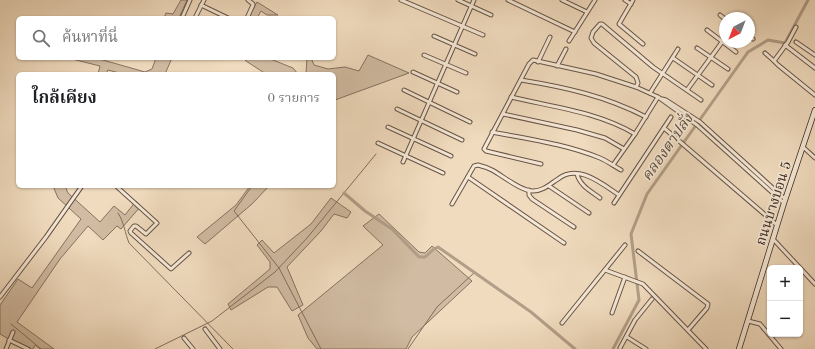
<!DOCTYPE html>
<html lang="th">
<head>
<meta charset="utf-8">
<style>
  body { margin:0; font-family:"Old Standard TT","Noto Serif Thai",serif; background:#f6f6f6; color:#202124 }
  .controls { position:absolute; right:12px; bottom:12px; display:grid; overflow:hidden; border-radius:6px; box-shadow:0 1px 3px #0004 }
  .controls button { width:36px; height:36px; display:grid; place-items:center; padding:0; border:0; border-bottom:1px solid #e0e0e0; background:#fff; color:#202124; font:20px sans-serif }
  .compass { position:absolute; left:719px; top:12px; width:36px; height:36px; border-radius:50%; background:#fff; box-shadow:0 1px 3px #0004; rotate:222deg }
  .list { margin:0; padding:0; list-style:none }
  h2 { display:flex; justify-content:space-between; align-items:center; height:52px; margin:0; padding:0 16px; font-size:17px }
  h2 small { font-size:13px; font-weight:400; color:#757577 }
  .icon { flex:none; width:22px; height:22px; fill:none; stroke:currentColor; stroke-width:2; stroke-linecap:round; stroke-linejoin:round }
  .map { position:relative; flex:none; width:815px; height:349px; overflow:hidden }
  .search { position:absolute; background:#fff; box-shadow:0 1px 3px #0004; left:16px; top:16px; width:320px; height:44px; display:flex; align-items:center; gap:10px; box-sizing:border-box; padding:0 14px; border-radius:6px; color:#757577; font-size:15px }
  .panel { position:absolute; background:#fff; box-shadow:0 1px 3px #0004; left:16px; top:72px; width:320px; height:116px; border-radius:6px }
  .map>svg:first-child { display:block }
  .green { fill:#d1bca3; stroke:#867262 }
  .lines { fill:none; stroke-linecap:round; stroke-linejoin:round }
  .stream { stroke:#826e5e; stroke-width:1 }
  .canal { stroke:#b29e88; stroke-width:3 }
  .street-casing { stroke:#685448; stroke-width:5 }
  .secondary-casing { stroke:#3a2720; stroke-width:6 }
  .street { stroke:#f5e8d5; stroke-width:3 }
  .secondary { stroke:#f5e8d5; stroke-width:4.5 }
  .labels { text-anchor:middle; stroke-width:3.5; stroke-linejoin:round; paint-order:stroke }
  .street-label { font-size:14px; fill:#3a2720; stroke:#f5e8d5 }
  .water-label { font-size:15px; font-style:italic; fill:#5e4b3f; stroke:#f5e8d5 }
</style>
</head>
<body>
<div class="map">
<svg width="815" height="349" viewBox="0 0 815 349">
  <rect width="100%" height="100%" fill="#f0dbbe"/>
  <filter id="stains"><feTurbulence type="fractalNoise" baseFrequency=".005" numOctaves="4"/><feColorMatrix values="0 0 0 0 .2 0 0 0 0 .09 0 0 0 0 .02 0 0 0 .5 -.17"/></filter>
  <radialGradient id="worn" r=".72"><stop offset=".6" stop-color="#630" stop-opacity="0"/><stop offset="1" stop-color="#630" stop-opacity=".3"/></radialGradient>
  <g class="green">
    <polygon points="181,0 187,0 179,18 164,18 166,13 173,14"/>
    <polygon points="257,2 278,15 267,15 261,11 257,18 248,18"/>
    <polygon points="368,55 409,73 335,100 334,102 334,74 306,74 307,58 311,58 314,65 328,69 345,67 359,71"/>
    <polygon points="68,58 96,58 145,72 152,69 156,58 172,58 165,74 123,74 108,70 106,74 98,74 100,66"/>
    <polygon points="243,58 268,58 293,68 298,74 266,74 246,61"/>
    <polygon points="53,186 65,186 68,193 100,222 114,206 125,215 136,201 141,206 121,229 117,226 103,240 88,226 60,259 17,322 54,349 40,349 35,345 33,349 26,349 0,334 0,305 18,279 32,288 81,219 58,198"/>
    <polygon points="250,186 269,186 252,204 205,244 197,237 236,205"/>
    <polygon points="331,198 351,212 347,218 334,214 321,231 287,267 303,305 292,311 277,287 268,287 231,310 228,304 270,269 270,262 257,245 262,240 274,253 311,224"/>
    <polygon points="379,214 419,252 425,253 432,246 472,281 412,337 406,349 317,349 308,338 298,315 383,245 363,226"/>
  </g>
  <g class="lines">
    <g class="stream">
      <polyline points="252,186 234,211 279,268 321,349"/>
      <path d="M118 213C124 222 125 233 129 243L233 349"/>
      <polyline points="11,324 41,349"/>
      <polyline points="155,349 212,321 275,272 307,238 376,154"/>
      <polyline points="408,349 437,307 474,273"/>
    </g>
    <g class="canal">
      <polyline points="344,193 365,211 392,229 419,257 425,257 434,249 438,247 531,312 575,349"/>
      <polyline points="613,349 639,300 631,234 647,194 748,52 768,40 785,43 808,0"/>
    </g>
    <g class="street-casing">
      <g id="street">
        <polyline points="401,0 483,35"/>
        <polyline points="458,0 491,15"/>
        <polyline points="508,0 575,32"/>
        <polyline points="562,0 587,12"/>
        <polyline points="625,0 631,4"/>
        <polyline points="633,0 619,24 643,44"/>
        <polyline points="201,5 228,18"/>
        <polyline points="720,15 725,19"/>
        <polyline points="182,18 190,0"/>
        <polyline points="195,18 204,0"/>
        <polyline points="247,18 253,5 253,4 248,0"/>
        <polyline points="796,27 788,42 774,61 778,65 815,95"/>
        <polyline points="707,30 736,52"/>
        <polyline points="434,36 475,54"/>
        <polyline points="749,36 753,39"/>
        <polyline points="569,41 595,0"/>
        <polyline points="796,42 815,55"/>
        <polyline points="785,45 815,68"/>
        <polyline points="697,48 728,69"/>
        <polyline points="765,53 774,61"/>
        <polyline points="424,55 466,73"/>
        <polyline points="673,58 712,85"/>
        <polyline points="538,62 550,37"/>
        <polyline points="557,66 566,49"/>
        <polyline points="413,72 457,92"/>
        <path d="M521 80C564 87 606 96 646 117"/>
        <polyline points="636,87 638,83 636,77 594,43 591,38 593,32 600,24 602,24 653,67 701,100"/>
        <polyline points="404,90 470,122"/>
        <polyline points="687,90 725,38"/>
        <polyline points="650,93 678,49"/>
        <path d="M511 97C553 107 598 112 635 134"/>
        <polyline points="662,99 666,100 700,122 785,199"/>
        <polyline points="397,109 462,140"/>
        <polyline points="503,114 577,130 605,138 624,149"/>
        <polyline points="388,127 451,156"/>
        <polyline points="664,128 777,225"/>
        <path d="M492 132C528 139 566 144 600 158 607 161 614 166 621 170"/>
        <polyline points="378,143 443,173"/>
        <polyline points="803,147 815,158"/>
        <polyline points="403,162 474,0"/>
        <polyline points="541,164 486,151 484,149 529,64 533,60 596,74 636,87 658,97 697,125 784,203"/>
        <polyline points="613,165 635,134 658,97"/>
        <path d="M577 174C580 186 591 191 600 198"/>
        <polyline points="468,177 564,243"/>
        <polyline points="116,186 157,223 146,234 136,226 134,226 130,231 131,233 171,269 189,253"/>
        <polyline points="549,186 589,213"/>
        <polyline points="529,190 529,195 532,199 574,227"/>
        <polyline points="614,203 671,117"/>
        <path d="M452 204 474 166 478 165C482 166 488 168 492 170 503 176 521 191 533 191 543 191 550 184 558 179 578 163 602 184 619 195"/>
        <polyline points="773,239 815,284"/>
        <polyline points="638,251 708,304 707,308 688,330"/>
        <polyline points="605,270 643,284 706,349"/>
        <polyline points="0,297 46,237 82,186"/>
        <polyline points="612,313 625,277"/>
        <polyline points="748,321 760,324 781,349"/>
        <polyline points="562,323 625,245"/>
        <polyline points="205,329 220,349"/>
        <polyline points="627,337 646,349"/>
        <polyline points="184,338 193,349"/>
        <polyline points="9,340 28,349"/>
        <polyline points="620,348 635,320 652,299"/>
        <polyline points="6,349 13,332"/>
      </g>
    </g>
    <g class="secondary-casing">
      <polyline id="secondary" points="739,349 784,203 815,110"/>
    </g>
    <use href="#street" class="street"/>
    <use href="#secondary" class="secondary"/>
  </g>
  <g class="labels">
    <g class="street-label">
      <text transform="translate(773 203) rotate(-72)" y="5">ถนนบางบอน 5</text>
    </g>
    <g class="water-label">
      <text transform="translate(667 147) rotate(-55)" y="5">คลองตาปลั่ง</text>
    </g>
  </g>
  <rect width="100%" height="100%" filter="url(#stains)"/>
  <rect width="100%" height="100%" fill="url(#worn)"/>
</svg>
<div class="controls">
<button>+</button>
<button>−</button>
</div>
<svg class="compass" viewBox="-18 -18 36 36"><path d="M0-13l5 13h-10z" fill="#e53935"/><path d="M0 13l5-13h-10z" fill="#757577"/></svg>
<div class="search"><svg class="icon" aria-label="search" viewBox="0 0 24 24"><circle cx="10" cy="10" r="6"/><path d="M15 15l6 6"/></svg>ค้นหาที่นี่</div>
<section class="panel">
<h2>ใกล้เคียง<small>0 รายการ</small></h2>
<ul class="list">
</ul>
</section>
</div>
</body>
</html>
